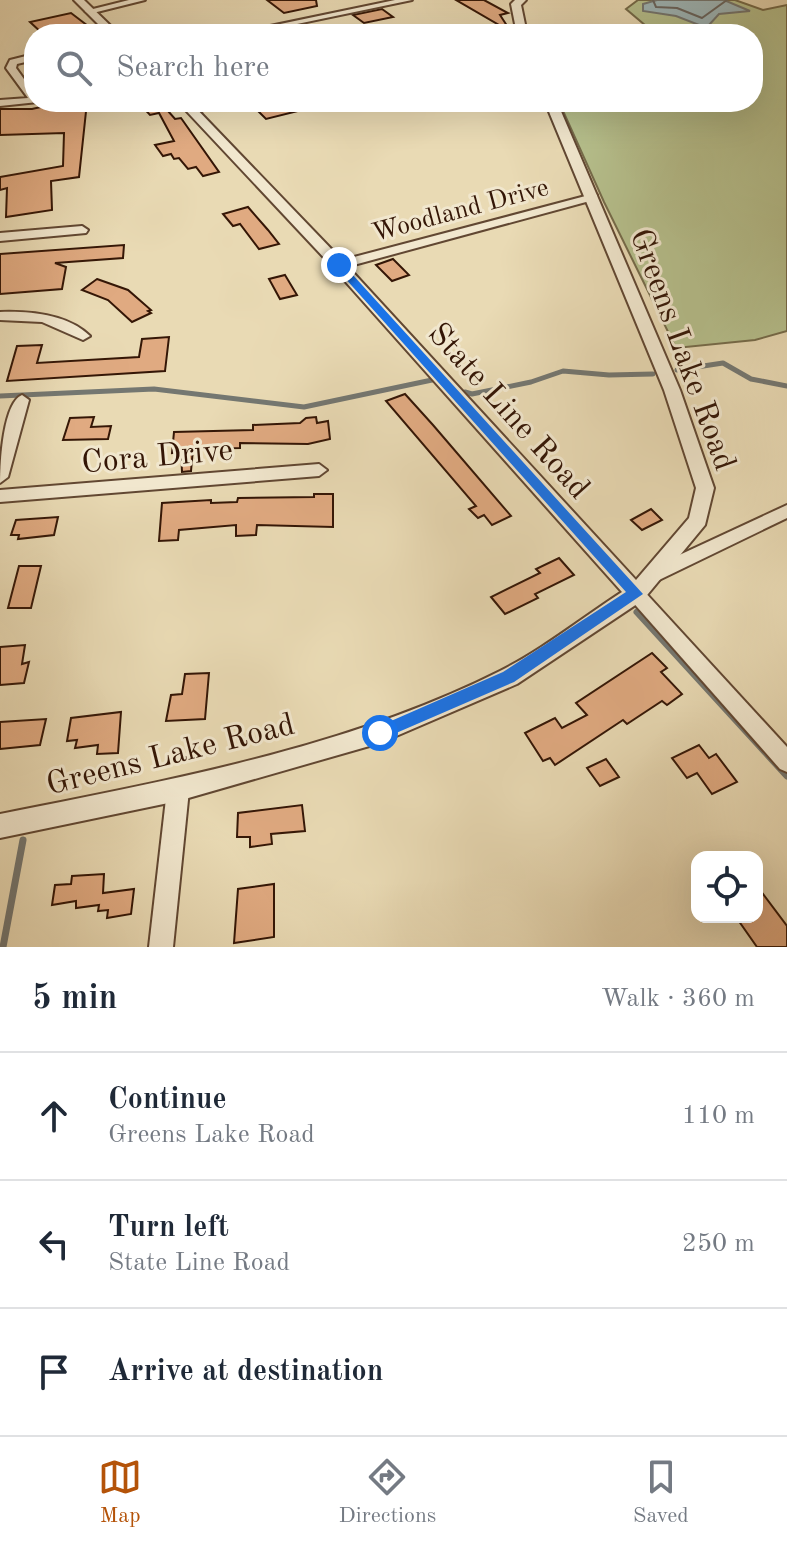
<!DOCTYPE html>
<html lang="en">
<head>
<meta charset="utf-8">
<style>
  body { margin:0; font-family:"Old Standard TT",serif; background:#f6f6f7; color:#1f2937 }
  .controls { position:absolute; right:24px; bottom:24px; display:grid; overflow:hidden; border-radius:16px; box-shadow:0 8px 32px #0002 }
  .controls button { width:72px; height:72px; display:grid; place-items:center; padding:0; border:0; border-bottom:2px solid #e0e1e3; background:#fff; color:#1f2937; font:40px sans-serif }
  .stop { position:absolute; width:24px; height:24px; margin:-18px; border:6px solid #1a73e8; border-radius:50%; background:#fff }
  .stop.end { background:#1a73e8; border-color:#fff; box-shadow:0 2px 8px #0008 }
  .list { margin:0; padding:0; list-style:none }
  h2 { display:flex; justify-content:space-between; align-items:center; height:104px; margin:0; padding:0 32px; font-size:34px }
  h2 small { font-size:26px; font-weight:400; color:#747a83 }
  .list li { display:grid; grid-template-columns:52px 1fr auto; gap:24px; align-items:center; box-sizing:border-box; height:128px; padding:0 32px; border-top:2px solid #e0e1e3 }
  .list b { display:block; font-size:30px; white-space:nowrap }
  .list p { margin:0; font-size:26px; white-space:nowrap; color:#747a83 }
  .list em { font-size:26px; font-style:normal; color:#747a83 }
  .icon { flex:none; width:44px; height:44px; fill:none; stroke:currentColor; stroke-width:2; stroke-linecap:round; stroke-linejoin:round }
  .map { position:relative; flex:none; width:787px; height:947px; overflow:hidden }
  .search { position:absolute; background:#fff; box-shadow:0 8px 32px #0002; left:24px; right:24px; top:24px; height:88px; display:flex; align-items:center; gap:20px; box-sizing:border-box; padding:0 28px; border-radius:32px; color:#747a83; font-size:30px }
  .sheet { height:488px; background:#fff }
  nav { display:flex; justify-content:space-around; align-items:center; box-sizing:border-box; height:112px; border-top:2px solid #e0e1e3; background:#fff; font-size:22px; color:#747a83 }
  nav a { display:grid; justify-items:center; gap:4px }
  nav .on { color:#b45309 }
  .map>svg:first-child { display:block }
  .green { fill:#b6c08d; stroke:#756b4a; stroke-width:2 }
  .water { fill:#9eb7b9; stroke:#747771; stroke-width:2 }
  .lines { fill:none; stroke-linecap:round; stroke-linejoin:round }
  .shore { stroke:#696660; stroke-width:2 }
  .stream-far1 { stroke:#747771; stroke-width:5 }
  .stream { stroke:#747771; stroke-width:7 }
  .building { fill:#e0aa81; stroke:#341606; stroke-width:2 }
  .minor-casing { stroke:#614732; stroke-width:4 }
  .tertiary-casing { stroke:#614732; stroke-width:4 }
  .minor { fill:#f1e7ce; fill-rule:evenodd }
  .tertiary { fill:#f1e7ce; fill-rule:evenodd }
  .route { fill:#1a73e8 }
  .labels { text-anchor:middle; stroke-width:6; stroke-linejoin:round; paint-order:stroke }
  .far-street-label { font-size:26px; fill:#341606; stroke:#f1e7ce }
  .street-label { font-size:32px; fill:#341606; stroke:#f1e7ce }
</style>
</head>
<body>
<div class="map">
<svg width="787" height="947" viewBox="0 0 787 947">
  <rect width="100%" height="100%" fill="#e9dab4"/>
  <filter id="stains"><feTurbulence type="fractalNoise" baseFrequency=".0025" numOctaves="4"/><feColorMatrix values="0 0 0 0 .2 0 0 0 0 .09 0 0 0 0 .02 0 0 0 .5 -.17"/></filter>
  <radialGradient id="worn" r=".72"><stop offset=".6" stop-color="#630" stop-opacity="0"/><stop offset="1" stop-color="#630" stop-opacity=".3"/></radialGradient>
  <polygon class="green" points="638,0 735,0 763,10 787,5 787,331 755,340 676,348 604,202 559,102 753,102 753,34 635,34 646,26 626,9"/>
  <polygon class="water" points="657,0 724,0 750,11 719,14 709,25 699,25 676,16 643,11 643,4"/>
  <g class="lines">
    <polyline class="shore" points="653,0 656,7 677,8 702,18 727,0"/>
    <g class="stream-far1">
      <polyline points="677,370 723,363 751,379 787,386"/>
      <polyline points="465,392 472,394 531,382 563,371 609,375 653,374"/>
      <polyline points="0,396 154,389 304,407 432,380"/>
    </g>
    <g class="stream">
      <polyline points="637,612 787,776"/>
      <polyline points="3,947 23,840"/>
    </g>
  </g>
  <g class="building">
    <polygon points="267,0 316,0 317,6 284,13"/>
    <polygon points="456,0 484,0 508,13 500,15 511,32"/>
    <polygon points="382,9 393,17 364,23 353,15"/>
    <polygon points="71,13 92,29 88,30 93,34 43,34 30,22"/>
    <polygon points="63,102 87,102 79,177 51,181 52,210 6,217 7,188 0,190 0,177 63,166 64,133 0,135 0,109 32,109"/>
    <polygon points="138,102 175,102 180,108 168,111 175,119 181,118 219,172 203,176 196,167 188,169 179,158 174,159 171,154 163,156 155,145 174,141 159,113 150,115"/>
    <polygon points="284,102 313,102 314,107 266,119 256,109"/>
    <polygon points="248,207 268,230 279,244 259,249 240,224 233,226 223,214"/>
    <polygon points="124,245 123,258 55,263 66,267 62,289 0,294 0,254"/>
    <polygon points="393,259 409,275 392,281 376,265"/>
    <polygon points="285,275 297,295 280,299 269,279"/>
    <polygon points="97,279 128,290 151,310 148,311 151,313 132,322 108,300 82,290"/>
    <polygon points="169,337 165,371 7,381 17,346 42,345 37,363 139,357 142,339"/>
    <polygon points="405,394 433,425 511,516 492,525 484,515 478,518 469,509 476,506 386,401"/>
    <polygon points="94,417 91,427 111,426 108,439 63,440 70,418"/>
    <polygon points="316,417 317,423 328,421 330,439 308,444 240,443 240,448 193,449 191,471 182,472 181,452 172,453 174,432 253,430 253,425 300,423 306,418"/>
    <polygon points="314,494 333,494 333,527 257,525 256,535 236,536 236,525 179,530 178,540 159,541 162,503 211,500 211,503 237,502 238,498 314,497"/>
    <polygon points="651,509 662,520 642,530 631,520"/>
    <polygon points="58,517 54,535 18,539 19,535 11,535 16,520"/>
    <polygon points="559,558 574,575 535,594 538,598 505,614 491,597 540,573 536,569"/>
    <polygon points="19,566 41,566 31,608 8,608"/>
    <polygon points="25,645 22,664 29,662 24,683 0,685 0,647"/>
    <polygon points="652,653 667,668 661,672 682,694 667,705 662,701 627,724 623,720 555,765 550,758 543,761 525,733 555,718 562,728 587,715 576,703"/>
    <polygon points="209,673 205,719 166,721 171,695 182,694 185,674"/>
    <polygon points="121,712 118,753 97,754 98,745 75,748 77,740 67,741 71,718"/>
    <polygon points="46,719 40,745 0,749 0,722"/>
    <polygon points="699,745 709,758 716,754 737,782 712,794 697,773 687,778 672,758"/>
    <polygon points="606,759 619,777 600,786 587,768"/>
    <polygon points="302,805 305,831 271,834 272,844 250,847 250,837 237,837 238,813"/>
    <polygon points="104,874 103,893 134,889 131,914 107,918 108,910 98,911 99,905 76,908 76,901 52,905 55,885 71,884 72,876"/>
    <polygon points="274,884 274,937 234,943 238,889"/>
    <polygon points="757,886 787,926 787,947 757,947 736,917 757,917"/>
  </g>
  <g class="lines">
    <g class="minor-casing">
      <g id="minor">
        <polygon points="129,0 145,0 89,14 85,11"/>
        <polygon points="395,0 412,0 249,34 232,34"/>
        <polygon points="34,54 34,60 17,64 16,68 34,93 34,102 38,102 0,106 0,100 28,98 6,68 10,60"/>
        <polygon points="216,102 235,102 192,113 187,110"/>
        <polygon points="593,194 597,195 597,199 339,269 333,265 335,262"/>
        <polygon points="82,226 88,230 86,233 0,241 0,233"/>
        <path d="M0 312C30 311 67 314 90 336L83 340 42 322 0 320Z"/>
        <path d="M22 395 29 400 8 477 0 483C0 463 3 403 22 395Z"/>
        <polygon points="319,464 327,470 319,476 0,502 0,490"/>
        <polygon points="787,505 787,518 659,580 653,582 647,580 644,575 647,570"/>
        <polygon points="636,587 642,589 787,747 787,772 780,769 630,599 627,594 630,589"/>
        <polygon points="178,780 185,783 189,790 173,947 149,947 167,790 171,783"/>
      </g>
    </g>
    <g class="tertiary-casing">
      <g id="tertiary">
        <polygon points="74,0 84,0 119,34 108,34"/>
        <polygon points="515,0 526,0 521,5 527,34 517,34 511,4"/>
        <path d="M178 102H190L338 256 636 580 689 518 696 488 664 390 545 102H557L680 390 714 488 705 525 643 600 517 684 380 743 178 801 0 838V814C169 780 345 749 500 671 542 650 582 618 622 592L328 262Z"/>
      </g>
    </g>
    <use href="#minor" class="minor"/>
    <use href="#tertiary" class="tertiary"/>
  </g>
  <polygon class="route" points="335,263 342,263 643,594 514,682 380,740 372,733 375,728 503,672 626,592 335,267"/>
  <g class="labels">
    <g class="far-street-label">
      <text transform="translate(460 209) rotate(-15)" y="9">Woodland Drive</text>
    </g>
    <g class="street-label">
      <text transform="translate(684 349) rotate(70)" y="11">Greens Lake Road</text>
      <text transform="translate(510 410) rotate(48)" y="11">State Line Road</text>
      <text transform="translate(157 455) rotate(-5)" y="11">Cora Drive</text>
      <text transform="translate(170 753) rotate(-14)" y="11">Greens Lake Road</text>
    </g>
  </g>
  <rect width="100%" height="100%" filter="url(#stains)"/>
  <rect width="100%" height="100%" fill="url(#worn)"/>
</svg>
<div class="controls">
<button><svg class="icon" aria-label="locate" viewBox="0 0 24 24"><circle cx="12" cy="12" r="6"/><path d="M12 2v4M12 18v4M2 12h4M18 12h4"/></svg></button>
</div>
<div class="stop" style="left:380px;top:733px"></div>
<div class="stop end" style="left:339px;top:265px"></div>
<div class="search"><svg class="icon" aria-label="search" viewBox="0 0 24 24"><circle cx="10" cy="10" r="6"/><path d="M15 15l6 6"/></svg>Search here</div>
</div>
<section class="sheet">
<h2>5 min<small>Walk · 360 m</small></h2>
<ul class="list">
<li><svg class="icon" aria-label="ahead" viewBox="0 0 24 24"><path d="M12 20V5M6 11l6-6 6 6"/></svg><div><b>Continue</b><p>Greens Lake Road</p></div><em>110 m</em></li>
<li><svg class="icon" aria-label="left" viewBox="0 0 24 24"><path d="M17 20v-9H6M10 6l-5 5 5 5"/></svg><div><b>Turn left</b><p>State Line Road</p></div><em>250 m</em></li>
<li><svg class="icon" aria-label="arrive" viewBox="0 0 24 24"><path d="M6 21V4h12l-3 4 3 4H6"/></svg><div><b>Arrive at destination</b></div></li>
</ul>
</section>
<nav>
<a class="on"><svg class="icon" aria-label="map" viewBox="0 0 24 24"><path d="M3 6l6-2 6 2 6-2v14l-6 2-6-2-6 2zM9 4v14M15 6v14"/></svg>Map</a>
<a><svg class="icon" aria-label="directions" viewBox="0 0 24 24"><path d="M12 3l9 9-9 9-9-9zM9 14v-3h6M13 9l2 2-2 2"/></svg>Directions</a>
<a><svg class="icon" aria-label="saved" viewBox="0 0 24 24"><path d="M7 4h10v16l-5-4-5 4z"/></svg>Saved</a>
</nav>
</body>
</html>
